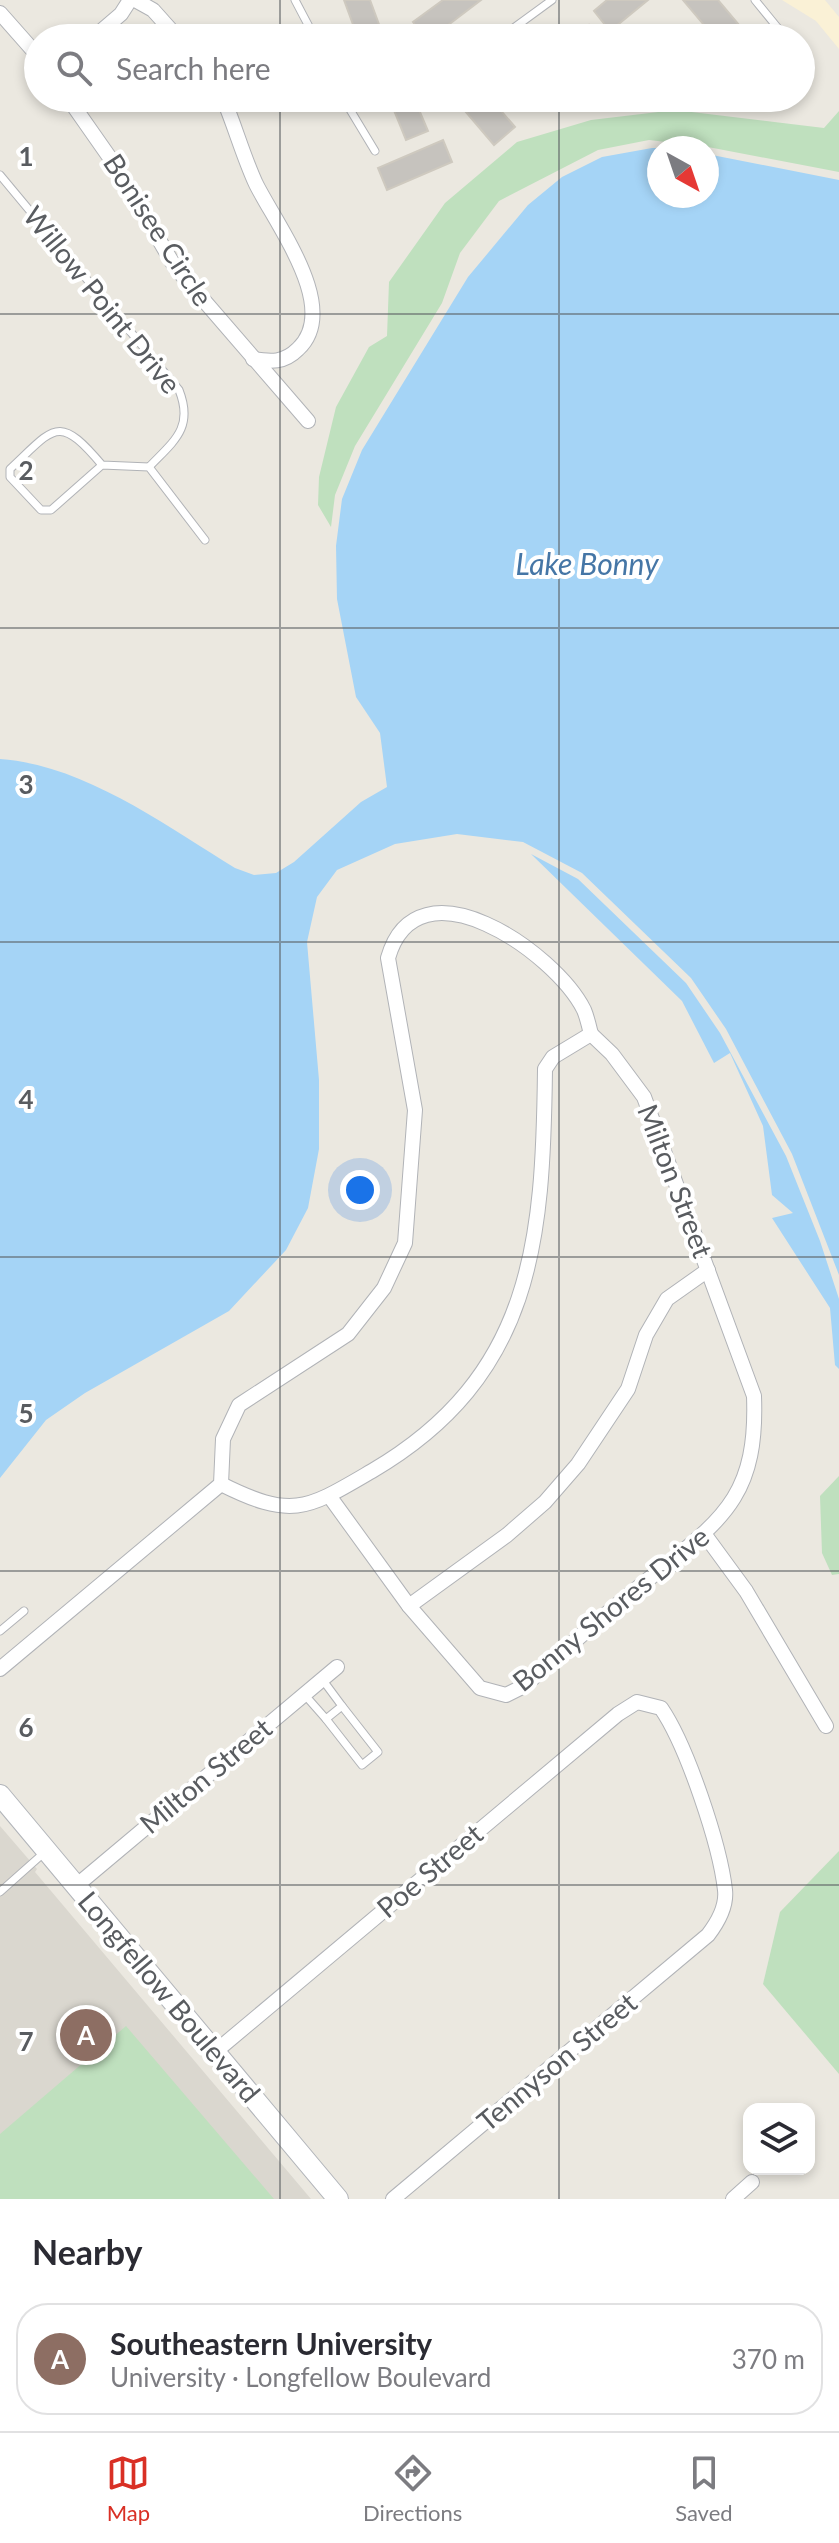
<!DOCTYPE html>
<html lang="en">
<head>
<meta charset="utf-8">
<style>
  body { margin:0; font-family:Lato,sans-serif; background:#f2f2f3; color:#2b2b33 }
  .controls { position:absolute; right:24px; bottom:24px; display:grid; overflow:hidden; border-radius:16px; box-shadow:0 4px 12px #0003 }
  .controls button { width:72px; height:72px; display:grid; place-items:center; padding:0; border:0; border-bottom:2px solid #e1e1e2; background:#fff; color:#2b2b33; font:40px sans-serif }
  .compass { position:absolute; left:647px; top:136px; width:72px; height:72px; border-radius:50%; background:#fff; box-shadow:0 4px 12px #0003; rotate:140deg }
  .you { position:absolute; left:360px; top:1190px; width:28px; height:28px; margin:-20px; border:6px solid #fff; border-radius:50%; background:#1a73e8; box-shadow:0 0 0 12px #1a73e833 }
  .badge { display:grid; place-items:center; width:52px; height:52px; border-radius:50%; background:#d93025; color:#fff; font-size:26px; font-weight:700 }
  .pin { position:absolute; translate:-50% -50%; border:4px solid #fff; box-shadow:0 2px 8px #0006 }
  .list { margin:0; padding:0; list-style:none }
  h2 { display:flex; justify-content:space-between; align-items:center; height:104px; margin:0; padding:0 32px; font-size:34px }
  h2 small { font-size:26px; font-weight:400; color:#7c7c81 }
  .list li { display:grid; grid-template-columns:52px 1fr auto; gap:24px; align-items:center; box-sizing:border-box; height:112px; margin:0 16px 16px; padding:0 16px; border:2px solid #e1e1e2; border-radius:32px }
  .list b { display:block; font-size:30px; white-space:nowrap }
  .list p { margin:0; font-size:26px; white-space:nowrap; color:#7c7c81 }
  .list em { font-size:26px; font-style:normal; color:#7c7c81 }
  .icon { flex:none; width:44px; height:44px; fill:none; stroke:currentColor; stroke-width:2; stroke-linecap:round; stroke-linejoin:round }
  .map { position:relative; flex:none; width:839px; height:2199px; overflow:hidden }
  .search { position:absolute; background:#fff; box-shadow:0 4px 12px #0003; left:24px; right:24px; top:24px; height:88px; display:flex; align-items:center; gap:20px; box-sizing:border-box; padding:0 28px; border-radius:44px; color:#7c7c81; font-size:30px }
  .sheet { height:232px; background:#fff }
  nav { display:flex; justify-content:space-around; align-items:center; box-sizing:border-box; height:112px; border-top:2px solid #e1e1e2; background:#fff; font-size:22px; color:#7c7c81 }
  nav a { display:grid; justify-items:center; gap:4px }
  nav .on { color:#d93025 }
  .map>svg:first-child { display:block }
  .commercial { fill:#faf1d6 }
  .education { fill:#dad7cf }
  .green { fill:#bfe0be }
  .water { fill:#a5d4f6 }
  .building { fill:#c6c3be; stroke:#cec9bf; stroke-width:2 }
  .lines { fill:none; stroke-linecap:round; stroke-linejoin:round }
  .lane-casing { stroke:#b1b3b7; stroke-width:9 }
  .street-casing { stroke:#b1b3b7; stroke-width:16 }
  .secondary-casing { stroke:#b2b5ba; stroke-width:22 }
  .lane { stroke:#fff; stroke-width:7 }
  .street { stroke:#fff; stroke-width:14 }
  .secondary { stroke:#fff; stroke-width:20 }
  .grid { fill:none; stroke:#595c60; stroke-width:2; stroke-opacity:0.55 }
  .labels { text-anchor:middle; stroke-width:8; stroke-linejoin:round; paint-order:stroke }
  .street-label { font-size:28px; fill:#595c60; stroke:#fff }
  .water-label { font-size:30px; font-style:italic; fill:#4576a6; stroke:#fff }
  .grid-label { font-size:26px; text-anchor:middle; font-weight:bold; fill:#595c60; stroke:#fff; stroke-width:8; stroke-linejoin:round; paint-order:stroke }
</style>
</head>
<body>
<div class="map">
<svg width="839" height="2199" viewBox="0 0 839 2199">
  <rect width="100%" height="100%" fill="#ebe8e0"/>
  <polygon class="commercial" points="782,0 825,0 839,17 839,49 816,21"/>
  <polygon class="education" points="0,1826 37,1869 35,1872 311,2199 0,2199"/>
  <g class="green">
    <polygon points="675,110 824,128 839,111 839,172 708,147 649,140 598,150 499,201 460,253 442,303 355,446 335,495 331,527 318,505 319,477 336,407 369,347 387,336 389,282 445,203 517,142 591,120"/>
    <polygon points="839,1476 839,1574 832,1575 822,1553 820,1496"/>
    <polygon points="839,1851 839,2074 763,1984 780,1912"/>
    <polygon points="126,2026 274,2199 0,2199 0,2134"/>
  </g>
  <g class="water">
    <path d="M652 148H659V196H707V154L839 180V1275L792 1154 726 1029 691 978 582 873 523 842 457 834 395 844 337 870 317 897 307 942 319 1080V1149L308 1208 286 1250 229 1311 85 1393 46 1420 0 1478V759C84 765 165 825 235 868L254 875 276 873 294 862 361 802 387 787 380 733 356 697 337 599 336 546 342 499 362 450 468 277 528 205 562 177 602 157Z"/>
    <polygon points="531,854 578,879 686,983 720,1033 786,1156 820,1241 839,1299 839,1369 835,1365 830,1308 772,1218 793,1213 772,1195 763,1126 730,1053 714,1063 682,1001"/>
  </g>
  <g class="building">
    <polygon points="344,0 370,0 384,38 358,38"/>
    <polygon points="443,0 481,0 431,38 425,38 413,22"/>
    <polygon points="607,0 648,0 610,31 594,11"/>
    <polygon points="683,0 718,0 750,38 715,38"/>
    <polygon points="589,25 600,38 574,38"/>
    <polygon points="389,98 414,98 428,131 406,140"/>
    <polygon points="454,98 490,98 515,127 494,145"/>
    <polygon points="507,98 528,98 516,108"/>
    <polygon points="443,140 452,162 387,190 378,168"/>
  </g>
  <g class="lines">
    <g class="lane-casing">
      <g id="lane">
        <polyline points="295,0 315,38"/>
        <polyline points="755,0 786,38"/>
        <polyline points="500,38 552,0"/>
        <polyline points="343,98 375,151"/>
        <path d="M0 175 179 390C194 428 174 441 149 467"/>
        <path d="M102 465 51 510H41L10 477V469C55 427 58 413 102 465L149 467 205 540"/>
        <polyline points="0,1631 24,1611"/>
        <polyline points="304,1694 326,1719 342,1706 322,1679"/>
        <polyline points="326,1719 362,1765 378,1752 342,1706"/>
        <polyline points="0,1892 46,1851"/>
      </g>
    </g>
    <g class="street-casing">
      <g id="street">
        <polyline points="135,0 153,10 178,38"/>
        <polyline points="0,13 38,56"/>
        <polyline points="93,38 121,14 130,0"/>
        <polyline points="68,98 117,168 175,267 308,421"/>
        <path d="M223 98C235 126 243 156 256 184 277 226 341 309 298 349 284 363 271 362 253 359"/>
        <path d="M221 1484C293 1520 307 1509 372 1471 534 1376 543 1240 545 1069L553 1057 591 1034"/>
        <path d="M330 1497 409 1606 480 1688 506 1695 524 1686C563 1651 604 1615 645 1582 719 1521 758 1501 754 1396L644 1097 612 1054 591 1034"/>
        <polyline points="705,1535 746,1591 826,1726"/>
        <polyline points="409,1606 507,1535 545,1502 578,1464 628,1389 646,1335 667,1299 708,1270"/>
        <path d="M0 1669 221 1484 223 1439 239 1405 348 1334 384 1288 405 1243 415 1110 388 958C417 856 555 952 584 1010 587 1017 589 1026 591 1034"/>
        <polyline points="76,1886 337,1667"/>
        <path d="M215 2052 618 1714 637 1702 661 1708C687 1746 720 1845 725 1890 727 1907 718 1922 708 1935L393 2199"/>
        <polyline points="733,2199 752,2182"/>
      </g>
    </g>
    <g class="secondary-casing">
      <polyline id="secondary" points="0,1795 338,2199"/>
    </g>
    <use href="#lane" class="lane"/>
    <use href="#street" class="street"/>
    <use href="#secondary" class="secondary"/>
  </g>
  <path class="grid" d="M280 0V38M559 0V38M280 98V2199M559 98V2199M0 314H839M0 628H839M0 942H839M0 1257H839M0 1571H839M0 1885H839"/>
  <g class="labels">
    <g class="street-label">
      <text transform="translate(158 230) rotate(57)" y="10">Bonisee Circle</text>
      <text transform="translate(102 300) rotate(51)" y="10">Willow Point Drive</text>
      <text transform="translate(675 1181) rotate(69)" y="10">Milton Street</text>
      <text transform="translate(611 1609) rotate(-39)" y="10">Bonny Shores Drive</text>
      <text transform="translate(206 1776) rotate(-40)" y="10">Milton Street</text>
      <text transform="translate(430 1871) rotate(-40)" y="10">Poe Street</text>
      <text transform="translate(169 1997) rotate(50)" y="10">Longfellow Boulevard</text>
      <text transform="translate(557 2062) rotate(-40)" y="10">Tennyson Street</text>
    </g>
    <g class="water-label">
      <text x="587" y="575">Lake Bonny</text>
    </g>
  </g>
  <g class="grid-label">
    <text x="26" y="166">1</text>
    <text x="26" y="480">2</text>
    <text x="26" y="794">3</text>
    <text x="26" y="1109">4</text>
    <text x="26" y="1423">5</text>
    <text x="26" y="1737">6</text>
    <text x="26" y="2051">7</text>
  </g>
</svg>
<div class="controls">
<button><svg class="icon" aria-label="layers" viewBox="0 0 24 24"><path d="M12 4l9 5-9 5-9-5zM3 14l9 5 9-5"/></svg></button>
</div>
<svg class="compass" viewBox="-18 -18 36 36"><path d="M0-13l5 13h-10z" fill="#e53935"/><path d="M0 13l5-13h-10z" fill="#7c7c81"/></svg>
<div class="you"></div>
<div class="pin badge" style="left:86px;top:2035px;background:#8d6e63">A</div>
<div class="search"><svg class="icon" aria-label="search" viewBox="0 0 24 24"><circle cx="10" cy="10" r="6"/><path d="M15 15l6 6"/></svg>Search here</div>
</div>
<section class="sheet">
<h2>Nearby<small></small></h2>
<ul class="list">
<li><span class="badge" style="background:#8d6e63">A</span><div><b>Southeastern University</b><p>University · Longfellow Boulevard</p></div><em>370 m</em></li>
</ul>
</section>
<nav>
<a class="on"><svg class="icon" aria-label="map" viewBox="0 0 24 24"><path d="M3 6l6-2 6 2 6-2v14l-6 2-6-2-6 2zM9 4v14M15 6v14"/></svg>Map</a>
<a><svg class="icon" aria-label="directions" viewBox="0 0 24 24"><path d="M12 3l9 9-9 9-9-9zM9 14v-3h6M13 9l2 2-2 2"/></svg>Directions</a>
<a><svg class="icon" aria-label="saved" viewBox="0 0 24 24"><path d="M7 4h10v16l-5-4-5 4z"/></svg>Saved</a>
</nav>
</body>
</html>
